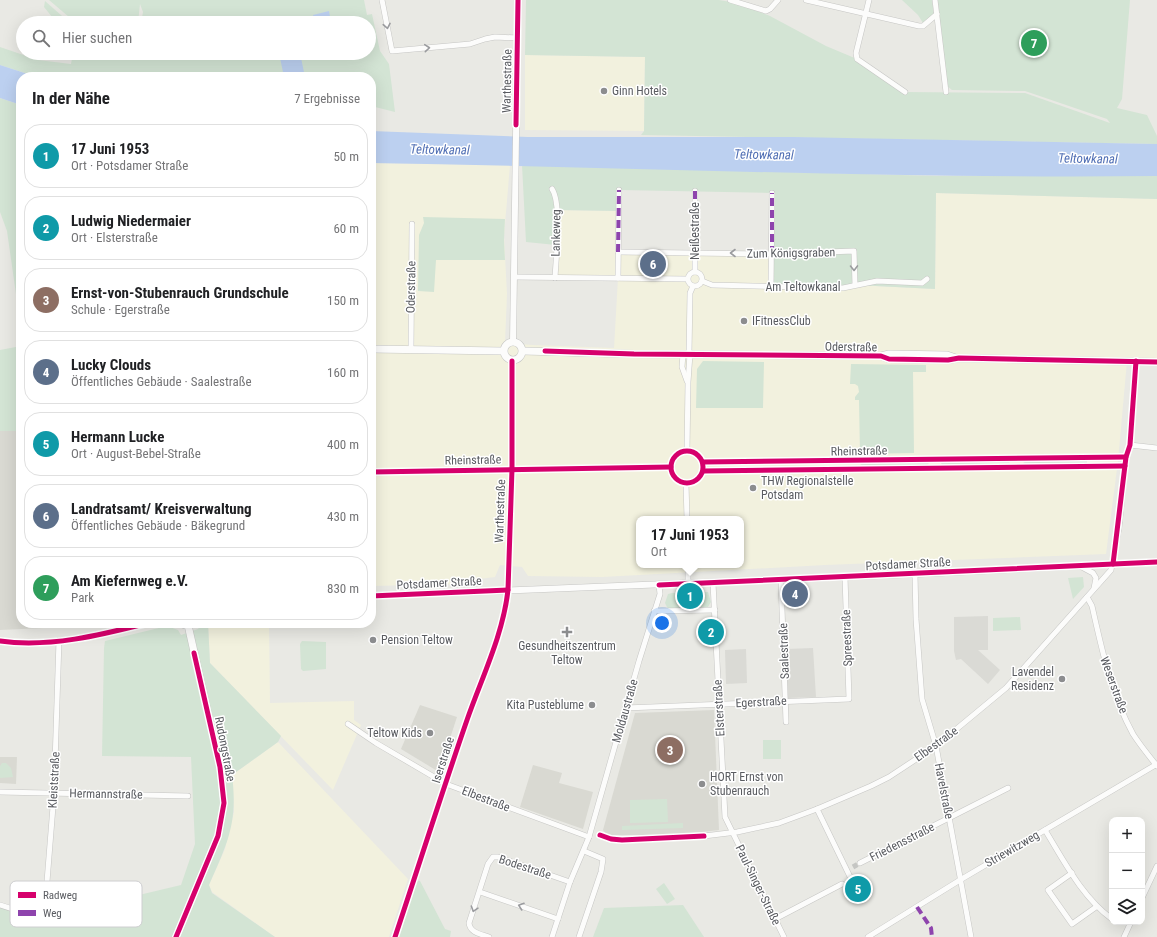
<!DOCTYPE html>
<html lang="de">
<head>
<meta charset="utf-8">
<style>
  body { margin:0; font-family:"Roboto Condensed",sans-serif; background:#f2f2f2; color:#202124 }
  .controls { position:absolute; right:12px; bottom:12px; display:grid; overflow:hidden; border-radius:8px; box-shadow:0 4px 16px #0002 }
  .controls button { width:36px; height:36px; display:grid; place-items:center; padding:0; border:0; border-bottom:1px solid #e0e0e0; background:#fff; color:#202124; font:20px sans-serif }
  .you { position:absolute; left:662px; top:623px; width:14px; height:14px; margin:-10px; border:3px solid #fff; border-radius:50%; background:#1a73e8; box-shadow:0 0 0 6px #1a73e833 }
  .badge { display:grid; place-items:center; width:26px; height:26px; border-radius:50%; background:#8c8d8f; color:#fff; font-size:13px; font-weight:700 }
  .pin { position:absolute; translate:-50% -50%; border:2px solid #fff; box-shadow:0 1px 4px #0006 }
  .popup { position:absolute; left:636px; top:516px; width:108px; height:52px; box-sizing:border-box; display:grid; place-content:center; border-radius:8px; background:#fff; filter:drop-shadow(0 1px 3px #0005); font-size:13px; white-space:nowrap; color:#757577 }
  .popup b { font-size:15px; color:#202124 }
  .popup::after { content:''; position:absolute; left:50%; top:100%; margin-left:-8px; border:8px solid transparent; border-top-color:#fff }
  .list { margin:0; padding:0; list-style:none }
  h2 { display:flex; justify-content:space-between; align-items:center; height:52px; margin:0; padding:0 16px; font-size:17px }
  h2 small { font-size:13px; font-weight:400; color:#757577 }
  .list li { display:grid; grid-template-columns:26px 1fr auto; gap:12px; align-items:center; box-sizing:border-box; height:64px; margin:0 8px 8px; padding:0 8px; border:1px solid #e0e0e0; border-radius:16px }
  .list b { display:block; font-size:15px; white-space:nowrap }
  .list p { margin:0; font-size:13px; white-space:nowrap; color:#757577 }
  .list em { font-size:13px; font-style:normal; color:#757577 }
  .icon { flex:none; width:22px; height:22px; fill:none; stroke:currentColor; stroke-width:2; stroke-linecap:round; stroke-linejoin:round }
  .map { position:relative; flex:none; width:1157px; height:937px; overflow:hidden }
  .search { position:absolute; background:#fff; box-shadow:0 4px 16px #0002; left:16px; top:16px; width:360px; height:44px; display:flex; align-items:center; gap:10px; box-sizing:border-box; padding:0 14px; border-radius:22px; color:#757577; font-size:15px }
  .panel { position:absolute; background:#fff; box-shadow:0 4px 16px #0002; left:16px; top:72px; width:360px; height:556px; border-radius:16px }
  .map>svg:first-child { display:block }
  .commercial { fill:#f2f1de; fill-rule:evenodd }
  .industrial { fill:#dadad5 }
  .education { fill:#d9d9d2 }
  .green { fill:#d3e4d4 }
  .water { fill:#bcd0f0 }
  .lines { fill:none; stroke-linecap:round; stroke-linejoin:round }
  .minor-tunnel { stroke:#c5c6c3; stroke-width:5; stroke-dasharray:5 2.5; stroke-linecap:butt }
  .minor-casing { stroke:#c6c6c4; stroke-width:6 }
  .tertiary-casing { stroke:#c6c6c4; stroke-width:7 }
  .secondary-casing { stroke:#c5c6c4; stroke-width:8 }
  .minor { stroke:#fcfcfb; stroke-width:5 }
  .tertiary { stroke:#fcfcfb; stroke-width:6 }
  .secondary { stroke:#fcfcfb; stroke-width:7 }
  .quiet { stroke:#8e44ad; stroke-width:4; stroke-dasharray:8 4; stroke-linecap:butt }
  .cycleway-casing { stroke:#fff; stroke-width:8 }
  .cycleway { stroke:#d6006c; stroke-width:5 }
  .oneway { stroke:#9b9c9f }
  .poi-dot { fill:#8c8d8f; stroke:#fff; stroke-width:1.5 }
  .labels { text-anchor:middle; stroke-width:3; stroke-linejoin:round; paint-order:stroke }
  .street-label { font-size:12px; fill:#5a5c61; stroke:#fff }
  .poi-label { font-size:12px; fill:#5a5c61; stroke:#fff; text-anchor:start }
  .water-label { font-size:13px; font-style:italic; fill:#4f6eb4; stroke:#fff }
  .key { fill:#fff; stroke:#ceced0; stroke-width:1 }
  .key-label { font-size:11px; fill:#5a5c61 }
</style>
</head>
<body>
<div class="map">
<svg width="1157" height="937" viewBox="0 0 1157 937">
  <rect width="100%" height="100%" fill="#e9e9e4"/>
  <g class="commercial">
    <polygon points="525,55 645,57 644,131 525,130"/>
    <path d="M371 163 510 165 504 236 507 294 505 343 533 345 614 348 618 278H555L557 210 619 211 618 252 772 254 855 285 935 289 936 193 1157 199V362L1127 361 1118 461 1106 554 825 565 602 577 528 576 522 567 500 565 495 577 471 580 461 584 371 586ZM639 519H741V565H639Z"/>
    <polygon points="208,623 269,623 270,703 354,701 354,720 361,725 333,790 210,663"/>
    <polygon points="278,742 408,879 389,937 275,937 212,892 209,885 225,849 234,812 232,775"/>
  </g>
  <g class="industrial">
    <polygon points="988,616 988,650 978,650 1000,670 988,684 961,659 956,660 954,651 954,617"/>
    <polygon points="813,648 816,697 788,698 786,649"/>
    <polygon points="746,649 747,683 726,684 725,650"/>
  </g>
  <g class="education">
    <polygon points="0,431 21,431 21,623 98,623 66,627 0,630"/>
    <polygon points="420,705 457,717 439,772 401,749"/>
    <polygon points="714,710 719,830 675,835 607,835 603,830 635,713"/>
    <polygon points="0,757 17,757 16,784 0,783"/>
    <polygon points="533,765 562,773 559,783 593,792 583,829 520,807"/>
  </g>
  <g class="green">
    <polygon points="49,0 364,0 367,15 372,14 380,51 389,64 395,112 371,106 371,77 37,77 0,65 0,47 38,60 71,64 73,53 369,53 369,23 141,23 143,12 140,4 138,23 76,23"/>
    <polygon points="526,0 719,0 737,3 770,16 826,46 857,59 905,92 1025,93 1110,123 1107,119 1025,91 952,90 947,86 937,0 1130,0 1122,99 1117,108 1147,115 1157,136 1157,144 641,135 644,131 645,57 525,55"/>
    <polygon points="902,0 932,0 934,14 923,23 918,15"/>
    <polygon points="45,1 70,23 57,23 44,7"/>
    <polygon points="0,98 21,105 21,329 7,231 0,212"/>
    <polygon points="522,165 937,176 1157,176 1157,199 936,193 935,289 855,285 843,288 771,287 772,193 620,190 619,211 557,210 556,245 526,242"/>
    <polygon points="423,217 505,219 504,240 505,260 436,260 434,292 418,291 419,235 424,223"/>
    <polygon points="21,346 21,431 0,431 0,350"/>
    <polygon points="703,361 764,362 763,408 696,408 697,369"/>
    <polygon points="851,364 926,365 926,372 913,372 914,453 860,454 859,400 855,400 855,397 859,392 858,386 855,384 850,384"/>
    <polygon points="1087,460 1087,464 1025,465 1023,463 1025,462"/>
    <polygon points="927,462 929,464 927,465 860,465 863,463"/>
    <polygon points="942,462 1009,462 1010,463 942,465 941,463"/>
    <polygon points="1083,577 1084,587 1073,599 1068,578"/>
    <polygon points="708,592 711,602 708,607 668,609 665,603 668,594 672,593"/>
    <polygon points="1020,617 1021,630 993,631 993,618"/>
    <path d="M202 623H208L210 663 281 736 278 742 232 775C238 822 228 842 209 885L212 893 275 937H0V905C22 912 49 926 72 920L80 909 181 885 195 844 191 757 102 756 104 648 105 641 167 626 178 630 181 635 198 629Z"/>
    <polygon points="302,641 326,642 326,669 303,671 301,669 300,644"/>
    <rect x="763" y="740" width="18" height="19"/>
    <polygon points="2,763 6,763 11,768 13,777 0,778 0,766"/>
    <polygon points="667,799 668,822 630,823 630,800"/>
    <polygon points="683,823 683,828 622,830 622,826"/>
    <polygon points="414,880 420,881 445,929 451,931 450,937 395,937"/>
    <polygon points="664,883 675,899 667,904 656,889"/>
    <polygon points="683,905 704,937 593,937 604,908"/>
  </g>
  <g class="water">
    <polygon points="329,11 331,23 315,23 313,15"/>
    <polygon points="279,53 300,53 305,77 284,77"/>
    <polygon points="0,65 37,77 21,77 21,105 0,98"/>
    <path d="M371 131 528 137H794L1157 144V176C895 179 633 167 371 163Z"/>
  </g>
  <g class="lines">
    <polyline class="minor-tunnel" points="853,867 860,863"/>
    <g class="minor-casing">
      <g id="minor">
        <polyline points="382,0 392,51 470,44 485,39 495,37 518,38"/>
        <polyline points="730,0 766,11 770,9 778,0"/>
        <polyline points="806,0 919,26 923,26 937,14"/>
        <polyline points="869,0 856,53 857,59 905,92"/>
        <polyline points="935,0 946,92"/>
        <path d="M552 189C562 204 556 258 555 278"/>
        <polyline points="618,252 772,254 854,251 855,285"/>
        <circle cx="695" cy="279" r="7"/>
        <polyline points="695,272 695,191"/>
        <polyline points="515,277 687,279"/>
        <polyline points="618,278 619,190"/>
        <polyline points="702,281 712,285 843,288 877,281 922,283 927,279"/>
        <polyline points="771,287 772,193"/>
        <polyline points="411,350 412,224"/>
        <polyline points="683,354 682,367 687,381"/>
        <polyline points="689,354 690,293 693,286"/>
        <polyline points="1130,445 1157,448"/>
        <polyline points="687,451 688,382 690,354"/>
        <circle cx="687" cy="467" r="16"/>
        <polyline points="703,462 1126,457"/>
        <polyline points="703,471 1125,466"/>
        <polyline points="371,472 671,467"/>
        <polyline points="686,483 687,519"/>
        <polyline points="688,565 688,584"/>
        <polyline points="1080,566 1093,573 1096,578 1094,588"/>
        <polyline points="915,574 916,619 922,699 936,746 971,937"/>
        <polyline points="781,580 786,722"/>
        <polyline points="713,583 725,817 784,937"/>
        <path d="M1087 597 1092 606C1102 650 1111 694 1133 734 1140 745 1149 756 1157 766"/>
        <polyline points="654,611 715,610"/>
        <polyline points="625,708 849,699 845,577"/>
        <polyline points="348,724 376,743 446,784 589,837"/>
        <polyline points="0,792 188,796"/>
        <polyline points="817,809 855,887"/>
        <path d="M1045 830C1064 861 1082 897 1112 919"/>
        <polyline points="704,836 737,832 779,823 817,809 871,786 889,777 936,746 1006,688 1111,570 1119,528 1126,457 1130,445 1136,361"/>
        <polyline points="860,863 1008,788"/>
        <polyline points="1072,873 1048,890 1072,924 1096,907"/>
        <polyline points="480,892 558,919"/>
        <polyline points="1142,898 1157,866"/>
        <polyline points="0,905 44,919 54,794 59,640"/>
        <polyline points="775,919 842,884"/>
        <path d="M489 937C481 934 470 933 469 923L488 864 493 857H498L570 882"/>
        <polyline points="552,937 570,882 589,837 639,661 660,594 659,585"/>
        <polyline points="579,937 601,872 603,859 584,851"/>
        <polyline points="868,937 960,880 1157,764"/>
        <polyline points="1124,937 1131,922"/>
      </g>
    </g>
    <g class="tertiary-casing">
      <g id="tertiary">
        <polyline points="513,342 518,0"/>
        <polyline points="371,596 915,574 1157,562"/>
        <path d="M0 641C49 648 101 635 148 623"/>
        <path d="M395 937C419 865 442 792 467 720 482 677 503 635 508 590L512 469V361"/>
      </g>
    </g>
    <g class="secondary-casing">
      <g id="secondary">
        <circle cx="513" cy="351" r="9"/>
        <polyline points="371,349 503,351"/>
        <polyline points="523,351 634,354 881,356 889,359 948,360 959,358 1157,362"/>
        <polyline points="881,356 889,354 947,355 956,358"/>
        <polyline points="179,623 185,625 192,623"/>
        <polyline points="176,937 218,836 224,803 220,767 188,625"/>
      </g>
    </g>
    <use href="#minor" class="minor"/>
    <use href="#tertiary" class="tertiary"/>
    <use href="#secondary" class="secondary"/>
    <g class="quiet">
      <polyline points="695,191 695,253"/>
      <polyline points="618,252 619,190"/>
      <polyline points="772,254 772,193"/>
      <polyline points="917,907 931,928 932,937"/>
    </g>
    <g class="cycleway-casing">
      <g id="cycleway">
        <polyline points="516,125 518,0"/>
        <polyline points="545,351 634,354 881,356 889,359 948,360 959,358 1157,362"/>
        <circle cx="687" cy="467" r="16"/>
        <polyline points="703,462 1126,457"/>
        <polyline points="703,471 1125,466"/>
        <polyline points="371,472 671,467"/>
        <polyline points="1113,564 1126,457 1130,445 1136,361"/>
        <polyline points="659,585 1157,562"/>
        <polyline points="371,596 508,590"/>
        <path d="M0 641C49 648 101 635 148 623"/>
        <polyline points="600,835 611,839 622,840 704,836"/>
        <polyline points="176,937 218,836 224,803 220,767 194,653"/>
        <path d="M395 937C419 865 442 792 467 720 482 677 503 635 508 590L512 469V361"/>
      </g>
    </g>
    <use href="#cycleway" class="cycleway"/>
  </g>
  <defs><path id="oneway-chevron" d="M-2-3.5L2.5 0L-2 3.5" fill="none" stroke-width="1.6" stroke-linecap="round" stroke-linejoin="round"/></defs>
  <g class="oneway">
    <use href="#oneway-chevron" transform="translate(387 26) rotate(79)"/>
    <use href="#oneway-chevron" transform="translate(427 48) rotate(-5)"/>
    <use href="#oneway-chevron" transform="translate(733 253) rotate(-180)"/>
    <use href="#oneway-chevron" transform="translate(854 268) rotate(89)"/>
    <use href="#oneway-chevron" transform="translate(521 906) rotate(-161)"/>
    <use href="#oneway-chevron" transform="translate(474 909) rotate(108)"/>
  </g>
  <g class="poi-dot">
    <circle cx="604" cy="91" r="4"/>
    <circle cx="744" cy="321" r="4"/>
    <circle cx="753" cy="488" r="4"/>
    <path d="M565 626h4v4h4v4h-4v4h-4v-4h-4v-4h4z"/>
    <circle cx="373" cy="640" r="4"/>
    <circle cx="1062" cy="679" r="4"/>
    <circle cx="592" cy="705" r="4"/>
    <circle cx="430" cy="733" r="4"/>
    <circle cx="702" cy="784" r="4"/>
  </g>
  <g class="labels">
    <g class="street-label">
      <text transform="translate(507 81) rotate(-89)" y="4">Warthestraße</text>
      <text transform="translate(695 231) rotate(-90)" y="4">Neißestraße</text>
      <text transform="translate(556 233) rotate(-89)" y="4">Lankeweg</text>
      <text transform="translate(791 253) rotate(-1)" y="4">Zum Königsgraben</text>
      <text transform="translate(411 287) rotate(-89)" y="4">Oderstraße</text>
      <text x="803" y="291">Am Teltowkanal</text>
      <text transform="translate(851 347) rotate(1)" y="4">Oderstraße</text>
      <text transform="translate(859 451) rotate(-1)" y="4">Rheinstraße</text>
      <text transform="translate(473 460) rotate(-1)" y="4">Rheinstraße</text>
      <text transform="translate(500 511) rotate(-88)" y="4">Warthestraße</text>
      <text transform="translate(908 564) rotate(-3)" y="4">Potsdamer Straße</text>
      <text transform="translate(439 583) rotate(-3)" y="4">Potsdamer Straße</text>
      <text transform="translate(847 638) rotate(-92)" y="4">Spreestraße</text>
      <text transform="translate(784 651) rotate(-92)" y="4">Saalestraße</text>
      <text transform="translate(1114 685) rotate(70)" y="4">Weserstraße</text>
      <text transform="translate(761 702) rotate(-3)" y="4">Egerstraße</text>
      <text transform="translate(719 708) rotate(-93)" y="4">Elsterstraße</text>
      <text transform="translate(625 711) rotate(-74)" y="4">Moldaustraße</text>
      <text transform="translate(936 744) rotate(-36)" y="4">Elbestraße</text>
      <text transform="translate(225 749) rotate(79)" y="4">Rudongstraße</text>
      <text transform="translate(443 760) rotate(-72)" y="4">Iserstraße</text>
      <text transform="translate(54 780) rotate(-87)" y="4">Kleiststraße</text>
      <text transform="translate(944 791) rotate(79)" y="4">Havelstraße</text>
      <text transform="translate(106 794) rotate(1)" y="4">Hermannstraße</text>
      <text transform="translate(486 799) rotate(21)" y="4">Elbestraße</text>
      <text transform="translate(902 842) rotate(-27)" y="4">Friedensstraße</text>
      <text transform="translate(1012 849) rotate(-30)" y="4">Striewitzweg</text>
      <text transform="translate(525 867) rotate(18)" y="4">Bodestraße</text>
      <text transform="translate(758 885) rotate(64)" y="4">Paul-Singer-Straße</text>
    </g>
    <g class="poi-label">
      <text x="612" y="95">Ginn Hotels</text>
      <text x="752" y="325">IFitnessClub</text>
      <text x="761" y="485">THW Regionalstelle<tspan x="761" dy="14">Potsdam</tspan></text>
      <text x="381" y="644">Pension Teltow</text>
      <text x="567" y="650" text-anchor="middle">Gesundheitszentrum<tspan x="567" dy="14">Teltow</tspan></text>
      <text x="1054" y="676" text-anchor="end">Lavendel<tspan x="1054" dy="14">Residenz</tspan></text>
      <text x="584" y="709" text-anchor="end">Kita Pusteblume</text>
      <text x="422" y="737" text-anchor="end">Teltow Kids</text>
      <text x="710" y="781">HORT Ernst von<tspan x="710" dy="14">Stubenrauch</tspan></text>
    </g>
    <g class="water-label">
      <text transform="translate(440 149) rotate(1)" y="5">Teltowkanal</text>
      <text transform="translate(764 154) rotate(1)" y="5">Teltowkanal</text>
      <text transform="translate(1088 158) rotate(1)" y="5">Teltowkanal</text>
    </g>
  </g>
  <rect x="10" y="881" width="132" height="46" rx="6" class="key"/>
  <rect x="18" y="892" width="18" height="6" fill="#d6006c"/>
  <rect x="18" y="910" width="18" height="6" fill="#8e44ad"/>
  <g class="key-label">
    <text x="43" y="899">Radweg</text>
    <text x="43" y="917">Weg</text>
  </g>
</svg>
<div class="controls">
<button>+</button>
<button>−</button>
<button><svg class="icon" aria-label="layers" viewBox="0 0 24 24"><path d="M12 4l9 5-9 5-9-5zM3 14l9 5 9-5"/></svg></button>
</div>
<div class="you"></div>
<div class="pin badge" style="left:690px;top:596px;background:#0f9aa8">1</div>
<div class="popup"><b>17 Juni 1953</b>Ort</div>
<div class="pin badge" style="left:711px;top:632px;background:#0f9aa8">2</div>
<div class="pin badge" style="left:670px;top:750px;background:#8d6e63">3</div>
<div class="pin badge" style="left:795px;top:594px;background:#5c6f8a">4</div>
<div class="pin badge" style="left:858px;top:889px;background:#0f9aa8">5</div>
<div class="pin badge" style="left:653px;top:264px;background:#5c6f8a">6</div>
<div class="pin badge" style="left:1034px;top:43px;background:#2e9e5b">7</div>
<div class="search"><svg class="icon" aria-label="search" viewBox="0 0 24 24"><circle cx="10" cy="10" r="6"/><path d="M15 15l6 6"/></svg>Hier suchen</div>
<section class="panel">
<h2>In der Nähe<small>7 Ergebnisse</small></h2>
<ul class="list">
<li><span class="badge" style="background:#0f9aa8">1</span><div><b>17 Juni 1953</b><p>Ort · Potsdamer Straße</p></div><em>50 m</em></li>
<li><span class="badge" style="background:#0f9aa8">2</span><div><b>Ludwig Niedermaier</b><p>Ort · Elsterstraße</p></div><em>60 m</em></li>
<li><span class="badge" style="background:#8d6e63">3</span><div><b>Ernst-von-Stubenrauch Grundschule</b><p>Schule · Egerstraße</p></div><em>150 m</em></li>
<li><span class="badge" style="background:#5c6f8a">4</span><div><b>Lucky Clouds</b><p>Öffentliches Gebäude · Saalestraße</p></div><em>160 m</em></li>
<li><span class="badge" style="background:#0f9aa8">5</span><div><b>Hermann Lucke</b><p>Ort · August-Bebel-Straße</p></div><em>400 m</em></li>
<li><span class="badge" style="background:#5c6f8a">6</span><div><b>Landratsamt/ Kreisverwaltung</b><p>Öffentliches Gebäude · Bäkegrund</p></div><em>430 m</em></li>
<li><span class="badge" style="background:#2e9e5b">7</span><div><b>Am Kiefernweg e.V.</b><p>Park</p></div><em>830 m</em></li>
</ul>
</section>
</div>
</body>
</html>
